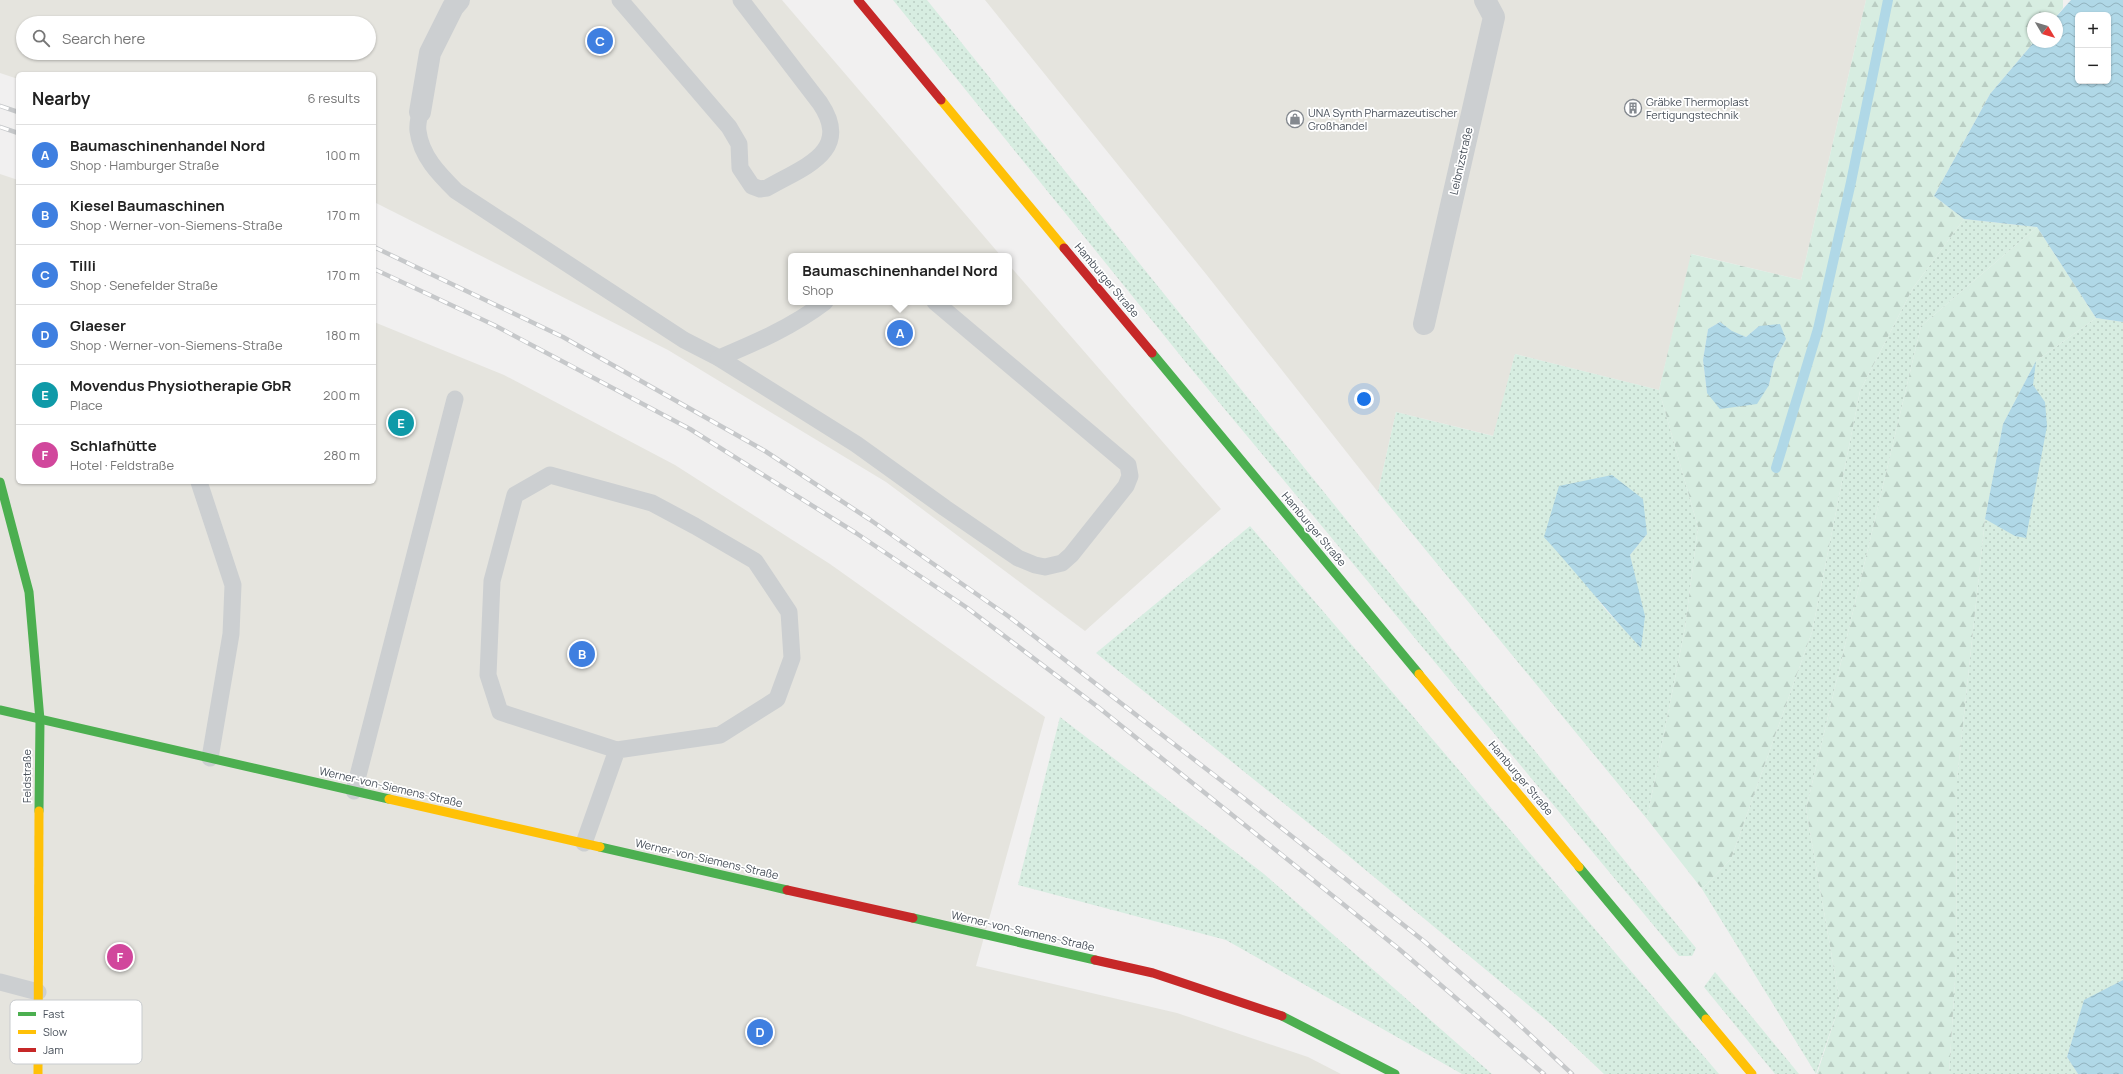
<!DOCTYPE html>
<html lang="en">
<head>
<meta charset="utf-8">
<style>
  body { margin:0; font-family:Manrope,sans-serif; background:#f2f2f2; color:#222 }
  .controls { position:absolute; right:12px; top:12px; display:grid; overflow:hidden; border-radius:6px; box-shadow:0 1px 3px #0004 }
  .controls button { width:36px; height:36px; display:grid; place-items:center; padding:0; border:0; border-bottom:1px solid #e0e0e0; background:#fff; color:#222; font:20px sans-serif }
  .compass { position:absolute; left:2027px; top:12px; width:36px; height:36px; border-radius:50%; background:#fff; box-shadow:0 1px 3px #0004; rotate:128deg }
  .you { position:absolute; left:1364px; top:399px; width:14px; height:14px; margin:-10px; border:3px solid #fff; border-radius:50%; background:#1a73e8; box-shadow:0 0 0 6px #1a73e833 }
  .badge { display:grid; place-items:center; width:26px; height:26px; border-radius:50%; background:#84898f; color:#fff; font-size:13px; font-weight:700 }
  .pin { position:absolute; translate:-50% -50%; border:2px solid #fff; box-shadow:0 1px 4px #0006 }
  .popup { position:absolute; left:788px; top:253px; width:224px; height:52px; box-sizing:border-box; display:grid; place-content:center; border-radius:6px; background:#fff; filter:drop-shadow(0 1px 3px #0005); font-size:13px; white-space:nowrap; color:#767676 }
  .popup b { font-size:15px; color:#222 }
  .popup::after { content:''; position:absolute; left:50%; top:100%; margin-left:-8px; border:8px solid transparent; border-top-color:#fff }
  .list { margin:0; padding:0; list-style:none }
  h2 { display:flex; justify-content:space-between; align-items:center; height:52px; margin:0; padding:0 16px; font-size:17px }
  h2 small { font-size:13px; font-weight:400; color:#767676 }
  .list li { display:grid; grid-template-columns:26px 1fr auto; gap:12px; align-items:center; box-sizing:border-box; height:60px; padding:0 16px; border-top:1px solid #e0e0e0 }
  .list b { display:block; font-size:15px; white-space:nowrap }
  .list p { margin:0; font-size:13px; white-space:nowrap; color:#767676 }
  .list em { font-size:13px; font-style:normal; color:#767676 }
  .icon { flex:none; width:22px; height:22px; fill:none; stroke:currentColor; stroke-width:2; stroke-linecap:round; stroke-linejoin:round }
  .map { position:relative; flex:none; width:2123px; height:1074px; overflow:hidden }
  .search { position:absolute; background:#fff; box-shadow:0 1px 3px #0004; left:16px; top:16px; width:360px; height:44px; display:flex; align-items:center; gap:10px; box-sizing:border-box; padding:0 14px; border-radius:22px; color:#767676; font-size:15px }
  .panel { position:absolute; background:#fff; box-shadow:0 1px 3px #0004; left:16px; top:72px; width:360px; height:412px; border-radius:6px }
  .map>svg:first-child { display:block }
  .commercial { fill:#e5e4de; fill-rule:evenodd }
  .grass { fill:url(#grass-dots); fill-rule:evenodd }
  .forest { fill:url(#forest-firs); fill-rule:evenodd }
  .water { fill:url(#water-waves); fill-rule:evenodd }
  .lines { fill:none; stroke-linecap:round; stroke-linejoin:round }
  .stream { stroke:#b0d8e7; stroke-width:10 }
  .lane { stroke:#cccfd1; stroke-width:17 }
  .street { stroke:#cccfd1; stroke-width:22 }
  .fast { stroke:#4caf50; stroke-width:9 }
  .slow { stroke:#ffc107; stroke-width:9 }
  .jam { stroke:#c62828; stroke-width:9 }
  .rail-casing { stroke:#c6c8ca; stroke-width:4.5 }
  .rail { stroke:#fff; stroke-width:3; stroke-dasharray:9; stroke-linecap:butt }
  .labels { text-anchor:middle; stroke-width:3.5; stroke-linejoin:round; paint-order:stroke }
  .poi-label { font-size:11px; fill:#49515b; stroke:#fff; text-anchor:start }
  .street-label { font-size:11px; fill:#49515b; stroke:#fff }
  .key { fill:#fff; stroke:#c8cbce; stroke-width:1 }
  .key-label { font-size:11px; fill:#49515b }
</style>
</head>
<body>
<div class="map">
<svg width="2123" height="1074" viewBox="0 0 2123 1074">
  <defs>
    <pattern id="grass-dots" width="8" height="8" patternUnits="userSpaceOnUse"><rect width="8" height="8" fill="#d7ede1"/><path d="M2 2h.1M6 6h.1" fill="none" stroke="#bacdc3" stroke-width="1.8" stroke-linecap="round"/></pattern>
    <pattern id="forest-firs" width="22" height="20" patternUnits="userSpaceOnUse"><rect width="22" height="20" fill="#d7ede1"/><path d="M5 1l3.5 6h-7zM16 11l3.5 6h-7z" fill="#bacdc3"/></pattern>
    <pattern id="water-waves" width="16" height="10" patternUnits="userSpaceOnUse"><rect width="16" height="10" fill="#b0d8e7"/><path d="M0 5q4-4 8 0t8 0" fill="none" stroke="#91b2be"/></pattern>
  </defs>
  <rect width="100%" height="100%" fill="#f1f0f0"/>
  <g class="commercial">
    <path d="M0 0H782L1001 256H791V302H1009V265L1221 509 1085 631 886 482 668 350 374 202V74H18V79L0 73ZM23 23H369V53H23Z"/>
    <polygon points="985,0 1866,0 1801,280 1692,254 1659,390 1515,354 1494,436 1396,412 1378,492 1206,274"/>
    <polygon points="0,174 18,180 18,482 374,482 374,322 504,375 675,465 830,564 1045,717 976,966 1177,1013 1308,1057 1341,1074 0,1074"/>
  </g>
  <g class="grass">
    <polygon points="893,0 927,0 1365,543 1696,948 1692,956 1679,956 1188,365"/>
    <polygon points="1964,219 2037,227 1921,326 1806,809 1840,1003 1816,1074 1702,889 1731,859 1812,632 1860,391 1913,288"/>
    <polygon points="2096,318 2123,322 2123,980 2084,1001 2067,1057 2078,1074 1949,1074 1956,965 1957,780 1985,519 2003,424 2036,361"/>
    <path d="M1515 354 1659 390 1698 527 1685 628 1647 819 1378 492 1396 412 1493 436ZM1647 534 1630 555 1634 576 1641 647 1605 609 1580 575Z"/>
    <polygon points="1250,526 1719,1074 1604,1074 1550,1023 1327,838 1096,653"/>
    <polygon points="1060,717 1264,874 1492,1074 1462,1074 1226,940 1018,885"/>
    <polygon points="1715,972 1799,1074 1775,1074 1704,987"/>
  </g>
  <g class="forest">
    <path d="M1866 0H2063V8L2055 18H2033L2034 42 1990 94 1934 196 1964 219 1913 288 1860 391 1812 632 1731 859 1702 889 1647 819 1685 628 1698 527 1659 390 1691 254 1801 280ZM1720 322 1732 332 1746 337 1759 326 1786 339 1774 362 1769 385 1707 393 1703 360 1708 329Z"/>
    <polygon points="2037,227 2096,318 2036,361 2003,424 1985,519 1957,780 1956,965 1949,1074 1817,1074 1840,1003 1806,809 1921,326"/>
  </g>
  <g class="water">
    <path d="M2071 0H2123V322L2096 318 2037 227 1964 219 1934 196 1990 94 2034 42H2057V18H2055ZM2078 15H2108V81H2078Z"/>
    <polygon points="1720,322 1732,331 1746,337 1759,326 1780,324 1786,339 1774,362 1769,385 1757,404 1720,409 1707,393 1703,360 1708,329"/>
    <polygon points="2036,361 2033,385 2045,402 2047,426 2026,538 2015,536 1985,519 2003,424"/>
    <path d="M1612 475 1643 499 1647 534 1630 555 1645 616 1641 648C1607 612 1577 573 1544 537L1559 486Z"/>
    <polygon points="2123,980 2123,1074 2078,1074 2067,1057 2084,1000"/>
  </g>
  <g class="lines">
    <polyline class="stream" points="1776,468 1818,329 1851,182 1888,0"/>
    <g class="lane">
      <path d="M620 0 729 127 739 144 740 168 752 186 760 189 767 188C803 167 853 152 820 103L741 0"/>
      <path d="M420 112C419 118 417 125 418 131 421 156 439 174 456 191L684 340 719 358 856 444 945 508 1018 558 1035 565 1045 567 1062 563 1071 555 1126 486 1130 476 1128 465 935 302"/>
      <path d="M719 358C757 342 792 327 825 302"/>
      <polyline points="199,482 233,585 231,634 210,758"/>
      <polyline points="354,791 455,399"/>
      <polyline points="584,843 617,750 720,735 777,699 792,658 789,612 755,561 695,526 652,503 550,475 515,495 492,581 488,675 500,712 617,750"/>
      <polyline points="0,982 38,992"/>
    </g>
    <g class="street">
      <polyline points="420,112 430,53 453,7 459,0"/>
      <polyline points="1424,324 1494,17 1485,0"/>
    </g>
    <g class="fast">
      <polyline points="1152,353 1419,674"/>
      <polyline points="0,482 29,592 40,720 39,811"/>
      <polyline points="0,710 389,799"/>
      <polyline points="600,847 787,890"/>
      <polyline points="1579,867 1706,1019"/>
      <polyline points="913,918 1095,960"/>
      <polyline points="1282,1016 1395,1074"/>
    </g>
    <g class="slow">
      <polyline points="941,100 1064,248"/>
      <polyline points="1419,674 1579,867"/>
      <polyline points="389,799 600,847"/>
      <polyline points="1706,1019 1752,1074"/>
      <polyline points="38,1074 39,811"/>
    </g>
    <g class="jam">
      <polyline points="858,0 941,100"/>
      <polyline points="1064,248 1152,353"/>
      <polyline points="787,890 913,918"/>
      <polyline points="1095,960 1153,973 1282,1016"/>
    </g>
    <g class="rail-casing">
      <g id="rail">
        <polyline points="0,106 18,112"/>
        <polyline points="0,127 18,133"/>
        <polyline points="374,247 563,337 765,451 869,519 1008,616 1240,795 1425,942 1511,1017 1572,1074"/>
        <polyline points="374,269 494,325 690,429 856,533 966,607 1098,707 1399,949 1544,1074"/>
      </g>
    </g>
    <use href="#rail" class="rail"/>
  </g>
  <defs>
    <g id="building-ring" transform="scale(0.9)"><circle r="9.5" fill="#fff" stroke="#84898f" stroke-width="1.5"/><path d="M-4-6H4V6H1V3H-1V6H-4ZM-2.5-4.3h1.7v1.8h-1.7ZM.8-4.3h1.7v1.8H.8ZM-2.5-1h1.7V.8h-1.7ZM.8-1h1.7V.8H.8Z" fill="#84898f"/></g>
    <g id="shop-ring" transform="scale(0.9)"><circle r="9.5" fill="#fff" stroke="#84898f" stroke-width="1.5"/><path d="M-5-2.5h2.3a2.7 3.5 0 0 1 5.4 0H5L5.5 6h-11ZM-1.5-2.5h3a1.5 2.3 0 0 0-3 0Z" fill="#84898f"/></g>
  </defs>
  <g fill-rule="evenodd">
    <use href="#building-ring" x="1633" y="108"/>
    <use href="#shop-ring" x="1295" y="119"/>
  </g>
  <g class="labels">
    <g class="poi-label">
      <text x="1646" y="106">Gräbke Thermoplast<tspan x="1646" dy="13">Fertigungstechnik</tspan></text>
      <text x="1308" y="117">UNA Synth Pharmazeutischer<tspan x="1308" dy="13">Großhandel</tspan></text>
    </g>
    <g class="street-label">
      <text transform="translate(1461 161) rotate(-77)" y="4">Leibnizstraße</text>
      <text transform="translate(1107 280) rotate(50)" y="4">Hamburger Straße</text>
      <text transform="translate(1314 529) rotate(50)" y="4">Hamburger Straße</text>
      <text transform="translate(27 776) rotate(-90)" y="4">Feldstraße</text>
      <text transform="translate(1521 778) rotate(50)" y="4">Hamburger Straße</text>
      <text transform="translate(391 787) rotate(13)" y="4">Werner-von-Siemens-Straße</text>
      <text transform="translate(707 859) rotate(13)" y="4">Werner-von-Siemens-Straße</text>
      <text transform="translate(1023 931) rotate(13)" y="4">Werner-von-Siemens-Straße</text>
    </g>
  </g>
  <rect x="10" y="1000" width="132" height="64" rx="6" class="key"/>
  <rect x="18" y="1012" width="18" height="4" fill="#4caf50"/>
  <rect x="18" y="1030" width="18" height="4" fill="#ffc107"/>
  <rect x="18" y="1048" width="18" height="4" fill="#c62828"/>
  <g class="key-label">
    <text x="43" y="1018">Fast</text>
    <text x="43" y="1036">Slow</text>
    <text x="43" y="1054">Jam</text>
  </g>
</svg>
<div class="controls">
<button>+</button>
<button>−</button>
</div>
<svg class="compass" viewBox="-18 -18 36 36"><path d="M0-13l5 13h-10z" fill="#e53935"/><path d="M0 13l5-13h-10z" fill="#767676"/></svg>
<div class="you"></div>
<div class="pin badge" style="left:900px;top:333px;background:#3f7fe0">A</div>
<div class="popup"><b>Baumaschinenhandel Nord</b>Shop</div>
<div class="pin badge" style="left:582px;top:654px;background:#3f7fe0">B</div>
<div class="pin badge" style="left:600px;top:41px;background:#3f7fe0">C</div>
<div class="pin badge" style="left:760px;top:1032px;background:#3f7fe0">D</div>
<div class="pin badge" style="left:401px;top:423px;background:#0f9aa8">E</div>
<div class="pin badge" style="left:120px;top:957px;background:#d1479c">F</div>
<div class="search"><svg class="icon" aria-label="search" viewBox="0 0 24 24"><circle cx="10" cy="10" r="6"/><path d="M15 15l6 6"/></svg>Search here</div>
<section class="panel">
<h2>Nearby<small>6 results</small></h2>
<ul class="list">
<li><span class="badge" style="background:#3f7fe0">A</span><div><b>Baumaschinenhandel Nord</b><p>Shop · Hamburger Straße</p></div><em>100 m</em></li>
<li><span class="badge" style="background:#3f7fe0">B</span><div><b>Kiesel Baumaschinen</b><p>Shop · Werner-von-Siemens-Straße</p></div><em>170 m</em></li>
<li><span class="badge" style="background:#3f7fe0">C</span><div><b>Tilli</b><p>Shop · Senefelder Straße</p></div><em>170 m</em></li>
<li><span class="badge" style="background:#3f7fe0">D</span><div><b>Glaeser</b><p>Shop · Werner-von-Siemens-Straße</p></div><em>180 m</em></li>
<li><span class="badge" style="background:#0f9aa8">E</span><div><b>Movendus Physiotherapie GbR</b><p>Place</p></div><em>200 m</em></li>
<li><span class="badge" style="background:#d1479c">F</span><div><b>Schlafhütte</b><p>Hotel · Feldstraße</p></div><em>280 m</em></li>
</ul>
</section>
</div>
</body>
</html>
